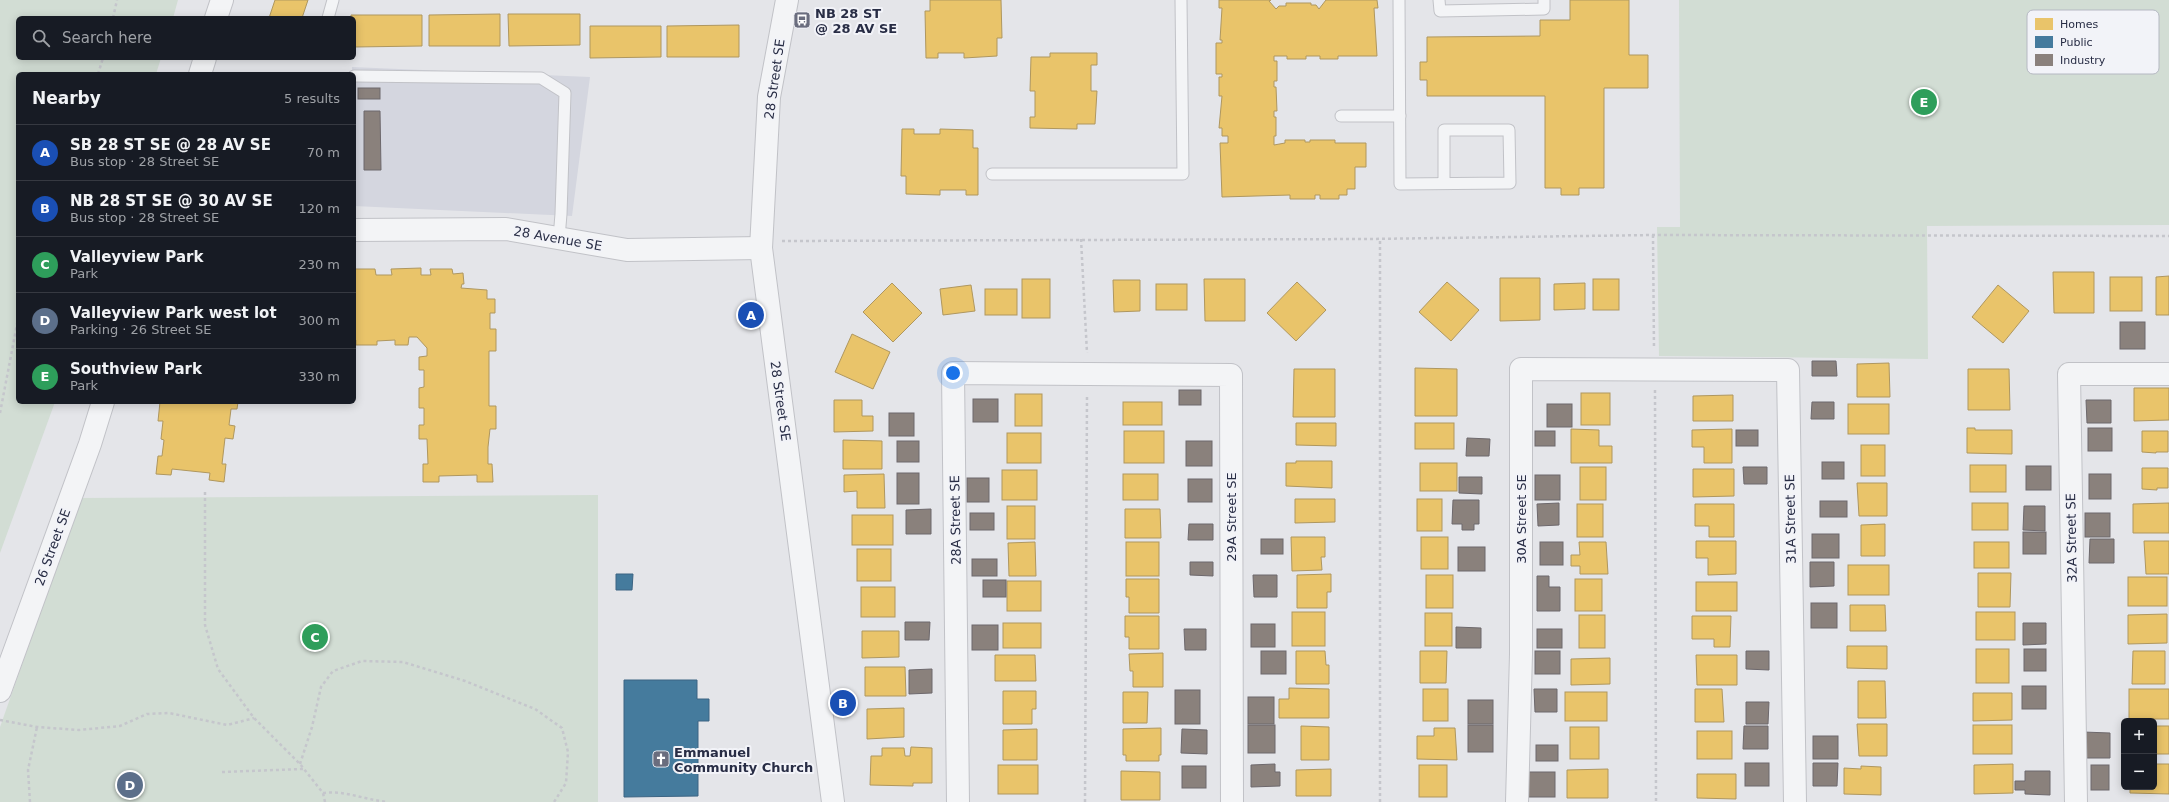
<!DOCTYPE html>
<html lang="en">
<head>
<meta charset="utf-8">
<style>
  body { margin:0; font-family:"DejaVu Sans",sans-serif; background:#242831; color:#f1f3f6 }
  .controls { position:absolute; right:12px; bottom:12px; display:grid; overflow:hidden; border-radius:6px; box-shadow:0 2px 10px #0003 }
  .controls button { width:36px; height:36px; display:grid; place-items:center; padding:0; border:0; border-bottom:1px solid #363941; background:#171b24; color:#f1f3f6; font:20px sans-serif }
  .you { position:absolute; left:953px; top:373px; width:14px; height:14px; margin:-10px; border:3px solid #fff; border-radius:50%; background:#1a73e8; box-shadow:0 0 0 6px #1a73e833 }
  .badge { display:grid; place-items:center; width:26px; height:26px; border-radius:50%; background:#b45309; color:#fff; font-size:13px; font-weight:700 }
  .pin { position:absolute; translate:-50% -50%; border:2px solid #fff; box-shadow:0 1px 4px #0006 }
  .list { margin:0; padding:0; list-style:none }
  h2 { display:flex; justify-content:space-between; align-items:center; height:52px; margin:0; padding:0 16px; font-size:17px }
  h2 small { font-size:13px; font-weight:400; color:#9ea1a6 }
  .list li { display:grid; grid-template-columns:26px 1fr auto; gap:12px; align-items:center; box-sizing:border-box; height:56px; padding:0 16px; border-top:1px solid #363941 }
  .list b { display:block; font-size:15px; white-space:nowrap }
  .list p { margin:0; font-size:13px; white-space:nowrap; color:#9ea1a6 }
  .list em { font-size:13px; font-style:normal; color:#9ea1a6 }
  .icon { flex:none; width:22px; height:22px; fill:none; stroke:currentColor; stroke-width:2; stroke-linecap:round; stroke-linejoin:round }
  .map { position:relative; flex:none; width:2169px; height:802px; overflow:hidden }
  .search { position:absolute; background:#171b24; box-shadow:0 2px 10px #0003; left:16px; top:16px; width:340px; height:44px; display:flex; align-items:center; gap:10px; box-sizing:border-box; padding:0 14px; border-radius:6px; color:#9ea1a6; font-size:15px }
  .panel { position:absolute; background:#171b24; box-shadow:0 2px 10px #0003; left:16px; top:72px; width:340px; height:332px; border-radius:6px }
  .map>svg:first-child { display:block }
  .built { fill:#d4d6df }
  .green { fill:#d2ddd4 }
  .homes { fill:#e9c46a; stroke:#af975f }
  .public { fill:#457b9d; stroke:#3c6483 }
  .industry { fill:#8a817c; stroke:#6d686c }
  .lines { fill:none; stroke-linecap:round; stroke-linejoin:round }
  .service-casing { stroke:#c1c2c7; stroke-width:13 }
  .minor-casing { stroke:#c1c2c7; stroke-width:24 }
  .tertiary-casing { stroke:#c1c2c7; stroke-width:24 }
  .path { stroke:#c5c6cc; stroke-width:2.5; stroke-dasharray:3 3; stroke-linecap:butt }
  .service { stroke:#f3f4f6; stroke-width:11 }
  .minor { stroke:#f3f4f6; stroke-width:22 }
  .tertiary { stroke:#f3f4f6; stroke-width:22 }
  .labels { text-anchor:middle; stroke-width:4; stroke-linejoin:round; paint-order:stroke }
  .poi-label { font-size:13px; font-weight:bold; fill:#282d45; stroke:#f2f3f8; text-anchor:start }
  .street-label { font-size:13px; fill:#282d45; stroke:#f2f3f8 }
  .key { fill:#f2f3f8; stroke:#b5b8c2; stroke-width:1 }
  .key-label { font-size:11px; fill:#282d45 }
</style>
</head>
<body>
<div class="map">
<svg width="2169" height="802" viewBox="0 0 2169 802">
  <rect width="100%" height="100%" fill="#e4e5e9"/>
  <polygon class="built" points="352,67 590,77 572,216 354,206 354,74 352,74"/>
  <g class="green">
    <polygon points="0,0 178,0 173,18 18,18 18,58 161,58 156,74 18,74 18,402 55,402 0,553"/>
    <polygon points="1679,0 2169,0 2169,225 1927,226 1928,359 1659,356 1657,227 1680,227"/>
    <polygon points="598,495 598,802 0,802 0,727 81,498"/>
  </g>
  <g class="homes">
    <polygon points="275,0 308,0 302,18 269,18"/>
    <polygon points="930,0 1001,0 1002,38 997,38 997,56 964,58 964,53 938,53 938,58 926,58 925,11 930,11"/>
    <polygon points="1219,0 1271,0 1269,1 1276,9 1279,6 1286,6 1286,3 1311,3 1311,5 1316,5 1319,9 1326,0 1377,0 1378,8 1374,8 1377,56 1338,56 1338,59 1320,59 1320,56 1306,56 1306,59 1287,59 1287,56 1274,56 1274,61 1277,61 1277,81 1274,81 1274,87 1276,87 1277,111 1274,111 1274,117 1276,117 1276,136 1274,136 1274,145 1285,143 1285,140 1305,140 1305,142 1310,142 1310,140 1335,140 1335,143 1366,143 1366,167 1355,167 1355,189 1347,189 1347,195 1339,195 1339,199 1320,199 1320,195 1315,195 1315,199 1290,199 1290,195 1222,197 1220,143 1228,143 1228,136 1222,136 1222,128 1219,128 1222,96 1219,96 1219,77 1222,77 1222,74 1216,74 1216,43 1222,43 1222,40 1220,40 1222,8 1219,8"/>
    <polygon points="1570,0 1629,0 1629,55 1648,55 1648,88 1604,88 1604,188 1579,188 1579,195 1561,195 1561,188 1545,188 1545,96 1427,96 1427,80 1420,80 1420,62 1427,62 1427,37 1540,36 1540,20 1570,20"/>
    <polygon points="500,14 500,46 429,46 429,15"/>
    <polygon points="508,14 580,14 580,45 509,46"/>
    <polygon points="351,15 422,15 422,46 354,47 354,18 351,18"/>
    <polygon points="739,25 739,57 667,57 667,26"/>
    <polygon points="590,26 661,26 661,57 590,58"/>
    <polygon points="1050,53 1097,53 1097,65 1091,65 1091,91 1097,91 1095,124 1077,124 1077,129 1030,128 1030,117 1035,117 1035,91 1030,91 1031,57 1050,57"/>
    <polygon points="902,129 914,129 914,134 940,134 940,129 973,130 973,148 978,148 978,195 966,195 966,190 940,190 940,195 906,194 906,176 901,176"/>
    <polygon points="421,268 421,275 431,275 430,269 452,269 453,274 463,273 464,284 462,284 461,288 487,290 487,299 495,299 495,313 490,313 490,329 496,329 496,351 489,351 489,406 496,406 496,429 490,429 488,447 488,464 492,464 493,482 477,482 477,475 439,476 439,482 423,482 423,464 428,464 427,439 419,439 419,425 424,425 424,408 419,408 419,388 424,387 424,370 419,370 419,357 427,356 427,348 417,337 409,337 408,345 395,345 395,340 377,341 377,345 356,345 356,340 354,340 354,269 375,269 376,275 392,275 391,269"/>
    <polygon points="2053,272 2094,272 2094,313 2054,313"/>
    <polygon points="2169,276 2169,315 2156,315 2156,277"/>
    <rect x="2110" y="277" width="32" height="34"/>
    <polygon points="1500,278 1540,278 1540,320 1500,321"/>
    <rect x="1022" y="279" width="28" height="39"/>
    <polygon points="1204,279 1245,279 1245,321 1205,321"/>
    <rect x="1593" y="279" width="26" height="31"/>
    <polygon points="1113,280 1140,280 1140,311 1114,312"/>
    <polygon points="1297,282 1326,310 1296,341 1267,313"/>
    <polygon points="1447,282 1479,310 1451,341 1419,312"/>
    <polygon points="892,283 922,313 893,342 863,312"/>
    <polygon points="1585,283 1585,309 1554,310 1554,284"/>
    <rect x="1156" y="284" width="31" height="26"/>
    <polygon points="971,285 975,311 943,315 940,289"/>
    <polygon points="1998,285 2029,311 2003,343 1972,317"/>
    <rect x="985" y="289" width="32" height="26"/>
    <polygon points="852,334 890,352 873,389 835,372"/>
    <polygon points="1889,363 1890,397 1857,397 1857,364"/>
    <polygon points="1415,368 1457,369 1457,416 1415,416"/>
    <polygon points="1294,369 1335,369 1335,417 1293,417"/>
    <polygon points="1968,369 2009,369 2010,410 1968,410"/>
    <polygon points="2134,388 2169,388 2169,420 2134,421"/>
    <rect x="1581" y="393" width="29" height="32"/>
    <rect x="1015" y="394" width="27" height="32"/>
    <polygon points="1733,395 1733,421 1693,421 1693,396"/>
    <polygon points="834,400 862,400 862,416 873,416 873,431 834,432"/>
    <polygon points="160,402 238,402 237,409 231,409 229,425 235,426 233,439 225,438 222,464 226,464 224,482 209,480 210,473 172,469 171,475 156,474 158,456 162,456 164,440 161,439 163,421 158,421"/>
    <rect x="1123" y="402" width="39" height="23"/>
    <rect x="1848" y="404" width="41" height="30"/>
    <polygon points="1296,423 1336,423 1336,446 1296,445"/>
    <rect x="1415" y="423" width="39" height="26"/>
    <polygon points="1967,428 1975,428 1975,430 2012,430 2012,454 1967,453"/>
    <polygon points="1571,429 1599,430 1599,446 1612,446 1612,463 1571,463"/>
    <polygon points="1732,429 1732,463 1704,463 1704,447 1692,447 1692,430"/>
    <rect x="1124" y="431" width="40" height="32"/>
    <polygon points="2142,431 2168,431 2168,452 2156,452 2156,453 2142,452"/>
    <rect x="1007" y="433" width="34" height="30"/>
    <polygon points="843,440 882,441 882,469 843,469"/>
    <rect x="1861" y="445" width="24" height="31"/>
    <polygon points="1296,461 1332,461 1332,488 1286,486 1286,463 1296,463"/>
    <rect x="1420" y="463" width="37" height="28"/>
    <rect x="1970" y="465" width="36" height="27"/>
    <rect x="1580" y="467" width="26" height="33"/>
    <polygon points="2142,468 2168,468 2168,488 2157,488 2157,490 2142,489"/>
    <polygon points="1693,469 1734,469 1734,496 1693,497"/>
    <rect x="1002" y="470" width="35" height="30"/>
    <polygon points="884,474 885,508 857,508 857,491 844,492 844,475"/>
    <rect x="1123" y="474" width="35" height="26"/>
    <polygon points="1857,483 1887,483 1887,516 1859,516"/>
    <polygon points="1295,499 1335,499 1335,522 1295,523"/>
    <rect x="1417" y="499" width="25" height="32"/>
    <rect x="1972" y="503" width="36" height="27"/>
    <polygon points="2169,503 2169,533 2133,533 2133,504"/>
    <rect x="1577" y="504" width="26" height="33"/>
    <polygon points="1695,504 1734,504 1734,537 1709,537 1709,526 1695,526"/>
    <rect x="1007" y="506" width="28" height="33"/>
    <polygon points="1125,509 1160,509 1161,538 1125,538"/>
    <rect x="852" y="515" width="41" height="30"/>
    <polygon points="1885,524 1885,556 1861,556 1861,525"/>
    <polygon points="1291,537 1325,537 1325,557 1321,557 1322,570 1292,571"/>
    <rect x="1421" y="537" width="27" height="32"/>
    <polygon points="1696,541 1736,541 1736,574 1708,575 1708,558 1696,558"/>
    <polygon points="2144,541 2169,541 2169,574 2146,574"/>
    <polygon points="1035,542 1036,576 1009,576 1008,543"/>
    <rect x="1126" y="542" width="33" height="34"/>
    <polygon points="1579,542 1606,542 1608,574 1580,574 1580,566 1571,566 1571,555 1580,555"/>
    <rect x="1974" y="542" width="35" height="26"/>
    <rect x="857" y="549" width="34" height="32"/>
    <rect x="1848" y="565" width="41" height="30"/>
    <polygon points="1978,573 2011,573 2010,607 1978,607"/>
    <polygon points="1331,574 1331,592 1327,592 1327,608 1297,608 1297,575"/>
    <rect x="1426" y="575" width="27" height="33"/>
    <rect x="2128" y="577" width="39" height="29"/>
    <polygon points="1126,579 1159,579 1159,613 1129,613 1129,597 1126,597"/>
    <rect x="1575" y="579" width="27" height="32"/>
    <rect x="1007" y="581" width="34" height="30"/>
    <rect x="1696" y="582" width="41" height="29"/>
    <rect x="861" y="587" width="34" height="30"/>
    <polygon points="1850,605 1885,605 1886,631 1850,631"/>
    <rect x="1292" y="612" width="33" height="34"/>
    <rect x="1976" y="612" width="39" height="28"/>
    <rect x="1425" y="613" width="27" height="33"/>
    <polygon points="2167,614 2167,643 2128,644 2128,615"/>
    <rect x="1579" y="615" width="26" height="33"/>
    <polygon points="1125,616 1159,616 1159,649 1129,649 1129,637 1125,637"/>
    <polygon points="1692,616 1731,616 1730,647 1714,647 1714,639 1692,639"/>
    <rect x="1003" y="623" width="38" height="25"/>
    <polygon points="862,631 899,631 899,657 862,658"/>
    <polygon points="1847,646 1887,646 1887,669 1847,668"/>
    <rect x="1976" y="649" width="33" height="34"/>
    <polygon points="1296,651 1325,651 1326,665 1329,665 1329,684 1296,684"/>
    <polygon points="1420,651 1447,651 1446,683 1420,683"/>
    <polygon points="2133,651 2165,651 2165,684 2132,684"/>
    <polygon points="1163,653 1163,687 1133,687 1133,671 1130,671 1129,654"/>
    <polygon points="995,655 1035,655 1036,681 995,681"/>
    <polygon points="1696,655 1737,655 1737,685 1697,685"/>
    <polygon points="1610,658 1610,684 1571,685 1571,659"/>
    <polygon points="865,667 905,667 906,696 865,696"/>
    <polygon points="1858,681 1885,681 1886,718 1858,718"/>
    <polygon points="1289,688 1329,689 1329,718 1279,718 1279,699 1289,699"/>
    <rect x="1423" y="689" width="25" height="32"/>
    <polygon points="1695,689 1722,689 1724,722 1695,722"/>
    <rect x="2129" y="689" width="40" height="30"/>
    <polygon points="1003,691 1036,691 1036,709 1032,709 1032,724 1003,724"/>
    <polygon points="1123,692 1148,692 1147,723 1123,723"/>
    <rect x="1565" y="692" width="42" height="29"/>
    <polygon points="1973,693 2012,693 2012,720 1973,721"/>
    <polygon points="904,708 904,737 867,739 867,709"/>
    <polygon points="1857,724 1887,724 1887,756 1859,756"/>
    <rect x="1973" y="725" width="39" height="29"/>
    <polygon points="1301,726 1329,727 1329,760 1301,760"/>
    <rect x="2154" y="726" width="15" height="28"/>
    <rect x="1570" y="727" width="29" height="32"/>
    <polygon points="1161,728 1161,755 1159,755 1159,761 1126,761 1126,755 1123,755 1123,729"/>
    <polygon points="1434,728 1455,728 1457,760 1417,759 1417,736 1434,736"/>
    <polygon points="1037,729 1037,760 1003,760 1003,730"/>
    <rect x="1697" y="731" width="35" height="28"/>
    <polygon points="911,747 932,748 932,783 913,783 913,786 870,785 871,756 882,756 882,748 904,748 905,756 910,756"/>
    <polygon points="2013,764 2013,793 1974,794 1974,765"/>
    <polygon points="2154,764 2169,764 2169,794 2130,793 2130,787 2154,787"/>
    <rect x="998" y="765" width="40" height="29"/>
    <rect x="1419" y="765" width="28" height="32"/>
    <polygon points="1861,766 1881,767 1881,795 1844,794 1844,768 1861,769"/>
    <polygon points="1331,769 1331,796 1296,796 1296,770"/>
    <polygon points="1608,769 1608,798 1567,798 1567,770"/>
    <polygon points="1121,771 1160,772 1160,800 1121,800"/>
    <polygon points="1697,774 1736,774 1736,799 1697,798"/>
  </g>
  <g class="public">
    <polygon points="616,574 633,574 632,590 616,590"/>
    <polygon points="624,680 697,680 697,699 709,699 709,721 698,721 698,796 624,797"/>
  </g>
  <g class="industry">
    <rect x="358" y="88" width="22" height="11"/>
    <polygon points="364,111 380,111 381,170 364,170"/>
    <rect x="2120" y="322" width="25" height="27"/>
    <polygon points="1812,361 1836,361 1837,376 1812,376"/>
    <rect x="1179" y="390" width="22" height="15"/>
    <rect x="973" y="399" width="25" height="23"/>
    <polygon points="2086,400 2111,400 2111,423 2087,423"/>
    <polygon points="1812,402 1834,402 1834,419 1811,419"/>
    <rect x="1547" y="404" width="25" height="23"/>
    <rect x="889" y="413" width="25" height="23"/>
    <rect x="2088" y="428" width="24" height="23"/>
    <rect x="1736" y="430" width="22" height="16"/>
    <rect x="1535" y="431" width="20" height="15"/>
    <polygon points="1467,438 1490,439 1489,456 1466,456"/>
    <rect x="897" y="441" width="22" height="21"/>
    <rect x="1186" y="441" width="26" height="25"/>
    <rect x="1822" y="462" width="22" height="17"/>
    <rect x="2026" y="466" width="25" height="24"/>
    <polygon points="1743,467 1767,467 1767,484 1744,484"/>
    <rect x="897" y="473" width="22" height="31"/>
    <rect x="2089" y="474" width="22" height="25"/>
    <rect x="1535" y="475" width="25" height="25"/>
    <polygon points="1459,477 1482,477 1482,494 1459,493"/>
    <rect x="967" y="478" width="22" height="24"/>
    <rect x="1188" y="479" width="24" height="23"/>
    <polygon points="1453,500 1479,500 1479,524 1474,524 1474,530 1462,530 1462,524 1452,524"/>
    <rect x="1820" y="501" width="27" height="16"/>
    <polygon points="1559,503 1559,525 1538,526 1537,504"/>
    <polygon points="2024,506 2045,506 2045,531 2023,530"/>
    <polygon points="931,509 931,534 906,534 906,510"/>
    <rect x="970" y="513" width="24" height="17"/>
    <rect x="2085" y="513" width="25" height="24"/>
    <polygon points="1189,524 1213,524 1213,540 1188,540"/>
    <rect x="2023" y="532" width="23" height="22"/>
    <rect x="1812" y="534" width="27" height="24"/>
    <rect x="1261" y="539" width="22" height="15"/>
    <polygon points="2090,539 2114,539 2114,563 2089,563"/>
    <rect x="1540" y="542" width="23" height="23"/>
    <rect x="1458" y="547" width="27" height="24"/>
    <rect x="972" y="559" width="25" height="17"/>
    <polygon points="1190,562 1213,562 1213,576 1190,575"/>
    <polygon points="1810,562 1834,562 1834,586 1810,587"/>
    <polygon points="1253,575 1277,575 1277,597 1254,597"/>
    <polygon points="1537,576 1549,576 1549,587 1560,587 1560,611 1537,611"/>
    <rect x="983" y="580" width="23" height="17"/>
    <rect x="1811" y="603" width="26" height="25"/>
    <polygon points="905,622 930,622 929,640 905,640"/>
    <polygon points="2023,623 2046,623 2046,644 2023,645"/>
    <rect x="1251" y="624" width="24" height="23"/>
    <rect x="972" y="625" width="26" height="25"/>
    <polygon points="1456,627 1481,628 1481,648 1456,648"/>
    <polygon points="1184,629 1206,629 1206,650 1185,650"/>
    <rect x="1537" y="629" width="25" height="19"/>
    <rect x="2024" y="649" width="22" height="22"/>
    <rect x="1261" y="651" width="25" height="23"/>
    <rect x="1535" y="651" width="25" height="23"/>
    <polygon points="1746,651 1769,651 1769,670 1746,669"/>
    <polygon points="932,669 932,693 909,694 909,670"/>
    <rect x="2022" y="686" width="24" height="23"/>
    <polygon points="1534,689 1557,689 1557,712 1535,712"/>
    <rect x="1175" y="690" width="25" height="34"/>
    <rect x="1248" y="697" width="26" height="27"/>
    <rect x="1468" y="700" width="25" height="24"/>
    <polygon points="1746,702 1769,702 1768,724 1746,724"/>
    <rect x="1248" y="725" width="27" height="28"/>
    <rect x="1468" y="725" width="25" height="27"/>
    <polygon points="1744,726 1768,726 1768,749 1743,749"/>
    <polygon points="1182,729 1207,730 1207,754 1181,753"/>
    <polygon points="2083,732 2110,733 2110,758 2083,758"/>
    <rect x="1813" y="736" width="25" height="23"/>
    <rect x="1536" y="745" width="22" height="16"/>
    <rect x="1745" y="763" width="24" height="23"/>
    <polygon points="1813,763 1838,763 1837,786 1813,786"/>
    <polygon points="1275,764 1275,772 1280,772 1280,786 1251,787 1251,765"/>
    <rect x="2091" y="765" width="18" height="25"/>
    <rect x="1182" y="766" width="24" height="22"/>
    <polygon points="2025,771 2050,771 2050,795 2025,794 2025,790 2015,790 2015,781 2025,781"/>
    <rect x="1528" y="772" width="27" height="25"/>
  </g>
  <g class="lines">
    <g class="service-casing">
      <g id="service">
        <polyline points="1399,0 1400,184 1510,183 1509,130 1444,130 1444,183"/>
        <polyline points="1439,0 1440,11 1544,9 1544,0"/>
        <polyline points="328,18 333,0"/>
        <polyline points="354,76 541,78 565,93 561,214 559,238"/>
        <polyline points="1341,116 1400,116"/>
        <polyline points="992,174 1183,174 1181,0"/>
      </g>
    </g>
    <g class="minor-casing">
      <g id="minor">
        <polyline points="787,0 769,97 761,248 833,802"/>
        <polyline points="354,230 506,229 627,250 761,248"/>
        <polyline points="958,802 953,373 1231,375 1232,802"/>
        <polyline points="1517,802 1521,654 1521,369 1788,370 1795,802"/>
        <polyline points="2076,802 2069,374 2169,374"/>
      </g>
    </g>
    <g class="tertiary-casing">
      <g id="tertiary">
        <polyline points="216,18 222,0"/>
        <polyline points="200,74 205,58"/>
        <polyline points="0,691 90,444 103,402"/>
      </g>
    </g>
    <g class="path">
      <polyline points="113,18 117,0"/>
      <polyline points="98,74 103,58"/>
      <polyline points="1653,235 1654,349"/>
      <polyline points="1081,239 1087,353"/>
      <polyline points="782,241 1370,239 1653,235 2169,236"/>
      <polyline points="1655,390 1656,802"/>
      <polyline points="0,413 18,319"/>
      <polyline points="205,492 205,625 218,669 254,718 300,764 323,793 325,802"/>
      <polyline points="0,720 37,727 79,730 120,726 147,714 169,713 227,725 254,718"/>
      <polyline points="300,764 312,727 321,687 333,671 362,661 403,662 465,681 535,709 562,728 568,752 566,783 554,802"/>
      <polyline points="222,772 303,769"/>
      <path d="M323 793C345 790 365 800 388 802"/>
      <polyline points="30,802 28,770 37,727"/>
      <polyline points="1085,802 1087,394"/>
      <polyline points="1380,802 1380,239"/>
    </g>
    <use href="#service" class="service"/>
    <use href="#minor" class="minor"/>
    <use href="#tertiary" class="tertiary"/>
  </g>
  <defs>
    <g id="bus-square" transform="scale(0.9)"><rect x="-9" y="-9" width="18" height="18" rx="4" fill="#6a6d7e" stroke="#f2f3f8"/><path d="M-5-6H5V4H4V6H2V4H-2V6H-4V4H-5ZM-3.5-4V0h7V-4ZM-3.5 1.2v1.5H-2V1.2ZM2 1.2v1.5H3.5V1.2Z" fill="#fff"/></g>
    <g id="church-square" transform="scale(0.9)"><rect x="-9" y="-9" width="18" height="18" rx="4" fill="#6a6d7e" stroke="#f2f3f8"/><path d="M-1.2-6h2.4v3.5h3.3v2.4h-3.3V6h-2.4V-.1h-3.3v-2.4h3.3Z" fill="#fff"/></g>
  </defs>
  <g fill-rule="evenodd">
    <use href="#bus-square" x="802" y="20"/>
    <use href="#church-square" x="661" y="759"/>
  </g>
  <g class="labels">
    <g class="poi-label">
      <text x="815" y="18">NB 28 ST<tspan x="815" dy="15">@ 28 AV SE</tspan></text>
      <text x="674" y="757">Emmanuel<tspan x="674" dy="15">Community Church</tspan></text>
    </g>
    <g class="street-label">
      <text transform="translate(774 79) rotate(-82)" y="5">28 Street SE</text>
      <text transform="translate(558 238) rotate(10)" y="5">28 Avenue SE</text>
      <text transform="translate(781 401) rotate(82)" y="5">28 Street SE</text>
      <text transform="translate(1231 517) rotate(-90)" y="5">29A Street SE</text>
      <text transform="translate(1521 519) rotate(-90)" y="5">30A Street SE</text>
      <text transform="translate(1790 519) rotate(-91)" y="5">31A Street SE</text>
      <text transform="translate(955 520) rotate(-91)" y="5">28A Street SE</text>
      <text transform="translate(2071 538) rotate(-91)" y="5">32A Street SE</text>
      <text transform="translate(52 547) rotate(-70)" y="5">26 Street SE</text>
    </g>
  </g>
  <rect x="2027" y="10" width="132" height="64" rx="6" class="key"/>
  <rect x="2035" y="18" width="18" height="12" fill="#e9c46a"/>
  <rect x="2035" y="36" width="18" height="12" fill="#457b9d"/>
  <rect x="2035" y="54" width="18" height="12" fill="#8a817c"/>
  <g class="key-label">
    <text x="2060" y="28">Homes</text>
    <text x="2060" y="46">Public</text>
    <text x="2060" y="64">Industry</text>
  </g>
</svg>
<div class="controls">
<button>+</button>
<button>−</button>
</div>
<div class="you"></div>
<div class="pin badge" style="left:751px;top:315px;background:#1a4fb4">A</div>
<div class="pin badge" style="left:843px;top:703px;background:#1a4fb4">B</div>
<div class="pin badge" style="left:315px;top:637px;background:#2e9e5b">C</div>
<div class="pin badge" style="left:130px;top:785px;background:#5c6f8a">D</div>
<div class="pin badge" style="left:1924px;top:102px;background:#2e9e5b">E</div>
<div class="search"><svg class="icon" aria-label="search" viewBox="0 0 24 24"><circle cx="10" cy="10" r="6"/><path d="M15 15l6 6"/></svg>Search here</div>
<section class="panel">
<h2>Nearby<small>5 results</small></h2>
<ul class="list">
<li><span class="badge" style="background:#1a4fb4">A</span><div><b>SB 28 ST SE @ 28 AV SE</b><p>Bus stop · 28 Street SE</p></div><em>70 m</em></li>
<li><span class="badge" style="background:#1a4fb4">B</span><div><b>NB 28 ST SE @ 30 AV SE</b><p>Bus stop · 28 Street SE</p></div><em>120 m</em></li>
<li><span class="badge" style="background:#2e9e5b">C</span><div><b>Valleyview Park</b><p>Park</p></div><em>230 m</em></li>
<li><span class="badge" style="background:#5c6f8a">D</span><div><b>Valleyview Park west lot</b><p>Parking · 26 Street SE</p></div><em>300 m</em></li>
<li><span class="badge" style="background:#2e9e5b">E</span><div><b>Southview Park</b><p>Park</p></div><em>330 m</em></li>
</ul>
</section>
</div>
</body>
</html>
